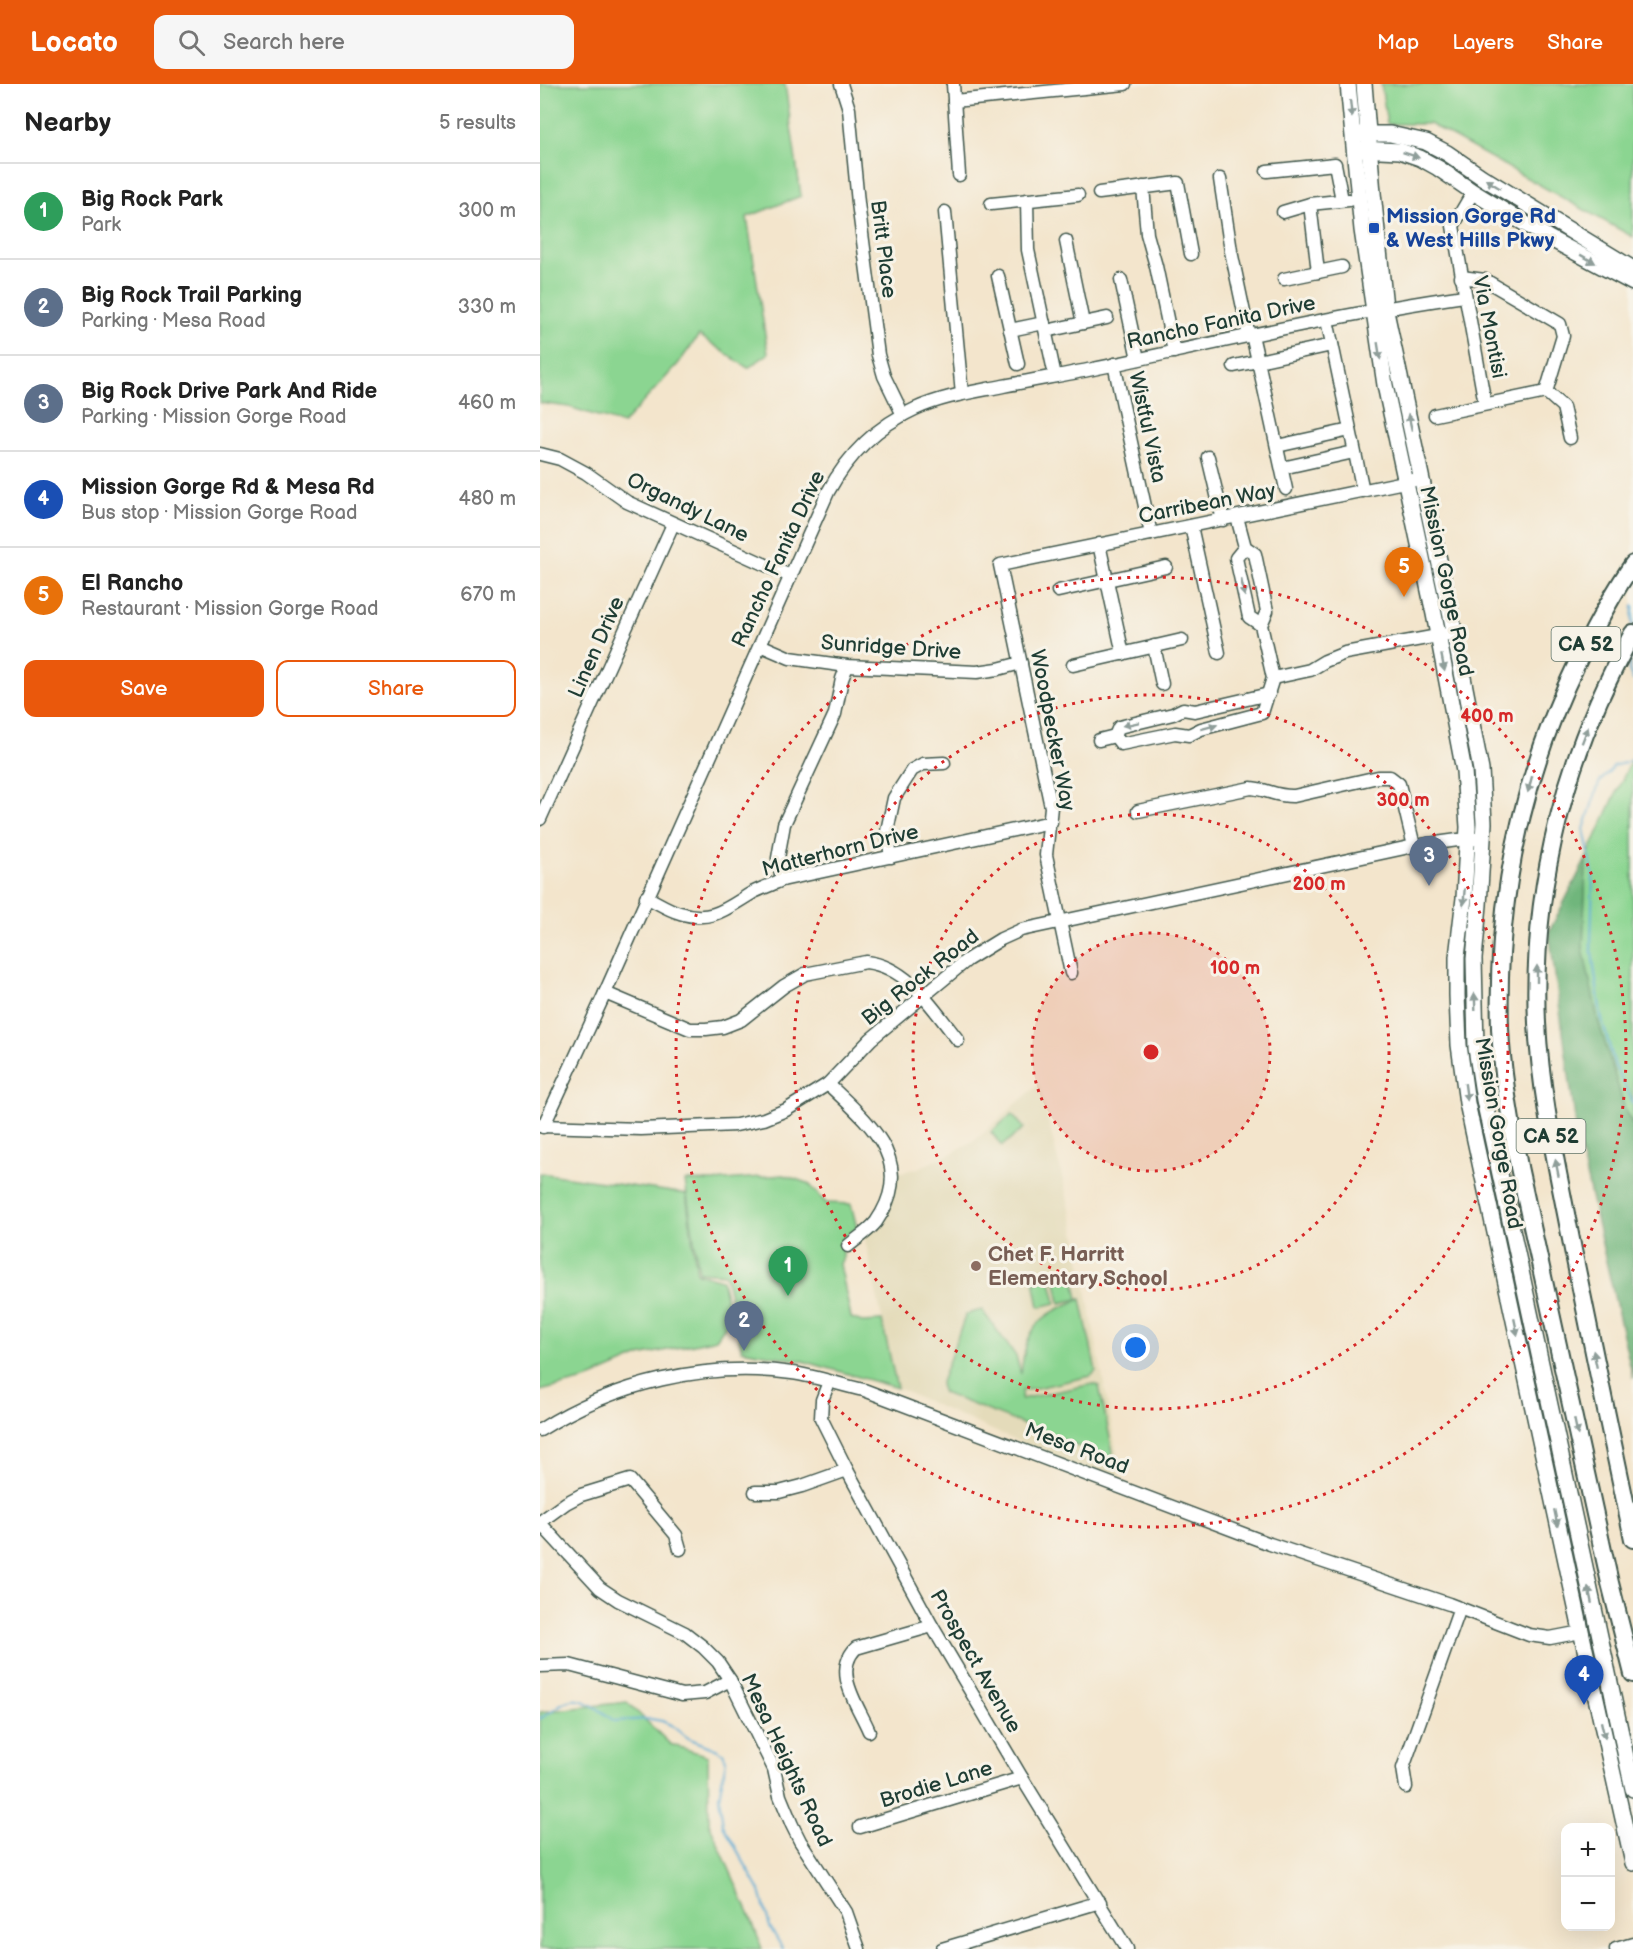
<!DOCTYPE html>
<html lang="en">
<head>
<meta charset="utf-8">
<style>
  body { margin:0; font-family:"Balsamiq Sans",sans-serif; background:#f6f6f6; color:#222 }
  .controls { position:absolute; right:18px; bottom:18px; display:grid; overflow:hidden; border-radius:12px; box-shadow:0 6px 24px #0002 }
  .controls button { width:54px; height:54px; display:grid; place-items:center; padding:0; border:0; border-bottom:2px solid #e0e0e0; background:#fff; color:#222; font:30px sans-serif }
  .you { position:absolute; left:596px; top:1264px; width:21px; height:21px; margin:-15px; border:4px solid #fff; border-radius:50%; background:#1a73e8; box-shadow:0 0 0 9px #1a73e833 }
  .badge { display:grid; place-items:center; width:39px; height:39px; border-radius:50%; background:#ea580c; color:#fff; font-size:20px; font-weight:700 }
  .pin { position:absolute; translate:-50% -50px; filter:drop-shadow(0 2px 3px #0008) }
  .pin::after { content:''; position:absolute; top:32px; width:21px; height:18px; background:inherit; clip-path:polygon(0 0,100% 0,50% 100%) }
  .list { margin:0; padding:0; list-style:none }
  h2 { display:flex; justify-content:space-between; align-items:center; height:78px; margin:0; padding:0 24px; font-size:26px }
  h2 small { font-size:20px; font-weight:400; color:#767676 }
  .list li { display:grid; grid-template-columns:39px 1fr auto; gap:18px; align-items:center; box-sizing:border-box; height:96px; padding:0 24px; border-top:2px solid #e0e0e0 }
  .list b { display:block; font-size:22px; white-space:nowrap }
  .list p { margin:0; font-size:20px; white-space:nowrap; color:#767676 }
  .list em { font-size:20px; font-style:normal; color:#767676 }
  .actions { display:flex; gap:12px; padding:18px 24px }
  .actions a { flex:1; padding:14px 0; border:2px solid #ea580c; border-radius:12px; text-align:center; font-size:21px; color:#ea580c }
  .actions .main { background:#ea580c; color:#fff }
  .icon { flex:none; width:33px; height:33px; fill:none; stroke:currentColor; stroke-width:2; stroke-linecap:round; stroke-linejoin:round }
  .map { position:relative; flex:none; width:1093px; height:1865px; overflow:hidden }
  header { display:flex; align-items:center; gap:36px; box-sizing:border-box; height:84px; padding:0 30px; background:#ea580c; color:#fff }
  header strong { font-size:28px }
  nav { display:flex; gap:33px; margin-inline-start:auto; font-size:21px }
  .search { width:420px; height:54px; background:#f6f6f6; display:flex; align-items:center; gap:15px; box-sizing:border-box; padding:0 21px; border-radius:12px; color:#767676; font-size:22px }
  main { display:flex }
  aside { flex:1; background:#fff }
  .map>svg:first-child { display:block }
  .built { fill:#e4dbba }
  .green { fill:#8bd591; stroke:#558962; stroke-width:1.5 }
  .forest { fill:#70b67b; stroke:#487a58; stroke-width:1.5 }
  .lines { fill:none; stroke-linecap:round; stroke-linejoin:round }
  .stream { stroke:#59aad4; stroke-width:2 }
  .minor-casing { stroke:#3f564b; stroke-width:15 }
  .major-casing { stroke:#3f564b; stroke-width:18 }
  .highway-casing { stroke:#3f564b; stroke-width:20 }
  .minor { stroke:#fff; stroke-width:12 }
  .major { stroke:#fff; stroke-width:15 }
  .highway { stroke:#fff; stroke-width:16 }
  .oneway { fill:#8f9e9a }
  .ring { fill:none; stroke:#d62828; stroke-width:3; stroke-dasharray:3 6 }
  .transit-dot { fill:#1a4fb4; stroke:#f7f3e8; stroke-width:2 }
  .education-dot { fill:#8d6e63; stroke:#f7f3e8; stroke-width:2 }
  .labels { text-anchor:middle; stroke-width:6; stroke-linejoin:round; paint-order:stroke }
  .shield { fill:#f7f3e8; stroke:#60746a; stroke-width:1.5 }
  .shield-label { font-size:20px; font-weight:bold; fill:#1f3d34 }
  .transit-label { font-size:21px; font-weight:bold; fill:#164399; stroke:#f7f3e8; text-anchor:start }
  .street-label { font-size:21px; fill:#1f3d34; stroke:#f7f3e8 }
  .education-label { font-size:21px; font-weight:bold; fill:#785e54; stroke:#f7f3e8; text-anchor:start }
  .centre { fill:#d62828; stroke:#f7f3e8; stroke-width:3 }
  .ring-label { font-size:18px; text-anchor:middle; font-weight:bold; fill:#d62828; stroke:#f7f3e8; stroke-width:6; stroke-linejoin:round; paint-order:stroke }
</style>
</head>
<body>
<header>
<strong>Locato</strong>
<div class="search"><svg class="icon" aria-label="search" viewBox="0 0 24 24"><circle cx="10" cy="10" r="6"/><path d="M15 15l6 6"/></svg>Search here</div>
<nav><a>Map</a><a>Layers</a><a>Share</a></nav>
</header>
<main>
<aside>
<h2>Nearby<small>5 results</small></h2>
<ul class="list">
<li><span class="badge" style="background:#2e9e5b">1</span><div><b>Big Rock Park</b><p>Park</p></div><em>300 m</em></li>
<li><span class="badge" style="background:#5c6f8a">2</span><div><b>Big Rock Trail Parking</b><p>Parking · Mesa Road</p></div><em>330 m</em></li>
<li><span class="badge" style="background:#5c6f8a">3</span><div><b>Big Rock Drive Park And Ride</b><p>Parking · Mission Gorge Road</p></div><em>460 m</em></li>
<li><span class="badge" style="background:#1a4fb4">4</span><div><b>Mission Gorge Rd &amp; Mesa Rd</b><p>Bus stop · Mission Gorge Road</p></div><em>480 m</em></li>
<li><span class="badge" style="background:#e8710a">5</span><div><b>El Rancho</b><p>Restaurant · Mission Gorge Road</p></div><em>670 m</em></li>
</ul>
<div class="actions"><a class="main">Save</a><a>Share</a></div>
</aside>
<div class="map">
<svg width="1093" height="1865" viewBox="0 0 1093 1865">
  <rect width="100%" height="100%" fill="#f7f3e8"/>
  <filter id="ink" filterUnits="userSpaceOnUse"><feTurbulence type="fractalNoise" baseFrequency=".0167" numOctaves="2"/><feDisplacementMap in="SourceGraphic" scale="12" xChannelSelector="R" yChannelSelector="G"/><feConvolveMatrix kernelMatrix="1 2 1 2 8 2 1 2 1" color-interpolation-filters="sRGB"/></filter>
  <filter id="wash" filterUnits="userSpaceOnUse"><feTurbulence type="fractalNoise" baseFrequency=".008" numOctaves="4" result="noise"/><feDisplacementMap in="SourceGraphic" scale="24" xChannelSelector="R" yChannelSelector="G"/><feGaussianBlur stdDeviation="1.35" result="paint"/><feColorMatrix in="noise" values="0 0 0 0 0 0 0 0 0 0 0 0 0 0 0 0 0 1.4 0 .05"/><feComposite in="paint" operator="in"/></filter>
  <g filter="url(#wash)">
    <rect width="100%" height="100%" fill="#f3e5cc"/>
    <polygon class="built" points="499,1000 533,1137 578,1374 581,1403 357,1304 324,1151 336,1138 351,1090 376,1085 412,1069 436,1055"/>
    <g class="green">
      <polygon points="0,0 245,0 261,112 207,133 228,270 208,284 159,251 138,280 83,340 29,323 0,319"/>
      <polygon points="841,0 1093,0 1093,153 890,40 847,40"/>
      <polygon points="1093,672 1093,1041 1086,1029 1058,936 1043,865 1046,775"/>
      <polygon points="472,1030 484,1044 462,1062 451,1048"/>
      <polygon points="0,1089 146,1110 157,1189 182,1196 191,1234 176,1255 100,1272 45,1296 0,1307"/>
      <polygon points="243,1091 268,1099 286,1119 311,1120 317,1144 303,1155 303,1173 300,1180 311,1234 322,1238 342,1237 357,1304 263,1277 202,1266 185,1190 159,1188 145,1097 174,1097"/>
      <polygon points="533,1189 538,1215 520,1219 515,1192"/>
      <polygon points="510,1193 516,1219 499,1223 494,1197"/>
      <path d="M541 1215 556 1287 551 1292 482 1307 481 1315 553 1300 559 1302 573 1368 569 1374 403 1309 400 1301 426 1230 442 1226 476 1272 481 1290C486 1244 497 1232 541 1215Z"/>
      <polygon points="87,1618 130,1660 168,1672 169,1739 211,1834 222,1865 0,1865 0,1628"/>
    </g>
    <polygon class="forest" points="1046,775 1043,865 1058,936 1086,1029 1093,1041 1093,1294 1038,1056 1009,848"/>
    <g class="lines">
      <g class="stream">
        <polyline points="1092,542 1093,522"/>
        <polyline points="1090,569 1089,586 1093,596"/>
        <polyline points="1093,676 1074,682 1059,699 1044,745 1053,790 1051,861 1061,932 1075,982 1093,1019"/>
        <path d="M0 1635C9 1630 18 1620 28 1617 44 1611 62 1628 74 1637L111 1635 122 1637 133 1642 148 1654 178 1666 183 1669 186 1676 179 1713 183 1741 220 1807 230 1843 243 1865"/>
      </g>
    </g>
  </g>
  <g filter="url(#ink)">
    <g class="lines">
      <g class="minor-casing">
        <g id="minor">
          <polyline points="301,0 309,25 318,119 338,271 344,292 363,331"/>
          <polyline points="413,0 419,91"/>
          <polyline points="414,17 585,0"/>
          <polyline points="727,87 795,80 802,116"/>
          <polyline points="680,95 691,167 709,252"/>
          <polyline points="603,103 607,150 616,182 634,268"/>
          <polyline points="933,108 913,142 945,320"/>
          <polyline points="559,109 638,99 651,170"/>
          <polyline points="487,116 488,166 515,292"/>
          <polyline points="451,120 538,111"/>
          <polyline points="770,120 778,188"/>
          <polyline points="405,128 422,310"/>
          <polyline points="743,128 770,120 809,116"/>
          <polyline points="526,157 543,239"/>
          <polyline points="458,192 478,280"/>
          <polyline points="744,195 802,183"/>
          <polyline points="581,196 598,275"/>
          <polyline points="787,236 823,407"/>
          <polyline points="470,246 504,239"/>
          <polyline points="506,247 567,234"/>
          <polyline points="712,251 718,277 792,261"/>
          <polyline points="574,280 611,450"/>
          <polyline points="694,282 718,277 746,405"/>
          <polyline points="1006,308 1023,323 1030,354"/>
          <polyline points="895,331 1006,308 1023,252 1020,240 945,196 921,193"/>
          <polyline points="737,362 810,346"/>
          <polyline points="0,370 20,375 46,389 87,418 250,492"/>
          <polyline points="668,373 683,436"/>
          <polyline points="742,384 814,368"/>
          <polyline points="651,442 679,569"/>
          <polyline points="559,460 583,570"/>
          <polyline points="705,463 696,474 709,533 721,541"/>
          <polyline points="518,507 626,483"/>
          <polyline points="220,561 250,574 307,582 437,588 458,585 481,579"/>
          <polyline points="614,562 622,600"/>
          <polyline points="533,581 642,556"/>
          <polyline points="733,594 770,586 785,577 805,569 914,549"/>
          <polyline points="575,652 581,660 635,649 649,651 661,645 722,629 733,594 721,541 727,527 715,470 705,463 697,433"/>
          <polyline points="575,652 579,643 633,630 643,625 655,627 729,610"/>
          <polyline points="559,656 575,652"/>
          <path d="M598 727 711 704C726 705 738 713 754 712L838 693H850L859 700 874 762"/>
          <polyline points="0,735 133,440"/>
          <polyline points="351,773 347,747 354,714 372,686 383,680 404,679"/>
          <polyline points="242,796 238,774 244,740 295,630 302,595 307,582"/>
          <path d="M106 813C117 818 128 826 140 829 172 839 187 824 212 809 222 804 233 800 242 796L511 738"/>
          <polyline points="531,889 506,771 511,723 460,481 874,396"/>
          <path d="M65 909 150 945H166L183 943 201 936 244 902 265 890 326 878C369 883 393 925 418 956"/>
          <path d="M288 1000C329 1039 378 1078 336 1138 328 1148 317 1154 308 1162"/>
          <polyline points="0,1042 101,1045 196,1041 224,1035 246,1026 288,1000 331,955 427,876 461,855 481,846 874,762 918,756 936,755"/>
          <path d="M3 1043 65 909 288 408C308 371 337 342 375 325 403 312 434 308 463 302 493 296 523 291 553 285 676 259 799 230 924 212"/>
          <polyline points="289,1298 282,1316 281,1334 307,1386 392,1542 482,1694 587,1865"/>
          <path d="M0 1346C74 1299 166 1277 252 1289 276 1292 300 1301 324 1306L730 1460 909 1520 989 1551 1010 1554 1041 1548"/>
          <polyline points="215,1408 239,1408 262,1402 307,1386"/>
          <polyline points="0,1438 26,1419 41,1411 90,1396 136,1451 140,1465"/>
          <polyline points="0,1439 60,1504 78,1516 145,1549 163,1563 178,1578 190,1596 234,1685 240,1712 252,1741 260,1757 306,1828 319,1865"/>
          <polyline points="0,1582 29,1581 142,1611 165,1609 190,1596"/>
          <path d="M329 1647C318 1621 292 1588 316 1564L392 1542"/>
          <polyline points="866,1703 863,1684 920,1524"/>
          <polyline points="320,1743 482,1694"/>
          <polyline points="402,1865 560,1818"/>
          <polyline points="1076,1865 1093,1860"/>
        </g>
      </g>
      <g class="major-casing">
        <g id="major">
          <polyline points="808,0 822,146 845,301 894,530 924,687 928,743 924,814 917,873 917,911 919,961 927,1019 1045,1565 1093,1779"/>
          <polyline points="824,0 833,109 845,223 912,537 941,686 944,739 939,821 934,875 936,964 944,1016 1093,1705"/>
          <polyline points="819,50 850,50 886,58 907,69 942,93 1093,185"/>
          <polyline points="820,65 860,67 880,74 898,84 933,108 1007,153 1093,199"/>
        </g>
      </g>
      <g class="highway-casing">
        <g id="highway">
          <path d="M1093 480C1072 510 1055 543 1039 575 982 691 956 814 960 944 962 990 971 1037 979 1083L1070 1499 1093 1590"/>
          <path d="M1093 549C1026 667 991 804 997 939 1001 1016 1019 1091 1033 1166 1052 1262 1073 1359 1093 1455"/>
        </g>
      </g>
      <use href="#minor" class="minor"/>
      <use href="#major" class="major"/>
      <use href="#highway" class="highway"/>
    </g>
    <defs><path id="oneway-solid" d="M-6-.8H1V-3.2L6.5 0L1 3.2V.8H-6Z" transform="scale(1.5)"/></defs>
    <g class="oneway">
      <use href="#oneway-solid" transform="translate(811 25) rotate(84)"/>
      <use href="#oneway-solid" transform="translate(871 71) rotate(19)"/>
      <use href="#oneway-solid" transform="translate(953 100) rotate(-148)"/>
      <use href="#oneway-solid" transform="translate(1048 175) rotate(29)"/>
      <use href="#oneway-solid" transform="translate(839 267) rotate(81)"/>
      <use href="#oneway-solid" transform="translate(870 338) rotate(-103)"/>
      <use href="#oneway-solid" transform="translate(703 504) rotate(78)"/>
      <use href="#oneway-solid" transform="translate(903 579) rotate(79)"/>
      <use href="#oneway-solid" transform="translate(591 640) rotate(168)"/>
      <use href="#oneway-solid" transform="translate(669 643) rotate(-15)"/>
      <use href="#oneway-solid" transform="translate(1045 651) rotate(-69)"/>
      <use href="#oneway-solid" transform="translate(990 700) rotate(105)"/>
      <use href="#oneway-solid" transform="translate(924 813) rotate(95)"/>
      <use href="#oneway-solid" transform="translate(997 890) rotate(-90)"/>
      <use href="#oneway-solid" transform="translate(935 918) rotate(-92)"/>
      <use href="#oneway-solid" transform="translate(926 1008) rotate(82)"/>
      <use href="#oneway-solid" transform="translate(1017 1084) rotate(-101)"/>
      <use href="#oneway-solid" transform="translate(976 1243) rotate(78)"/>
      <use href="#oneway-solid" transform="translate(1055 1275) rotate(-102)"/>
      <use href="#oneway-solid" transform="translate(1036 1343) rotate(78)"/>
      <use href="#oneway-solid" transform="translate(1016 1434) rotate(78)"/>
      <use href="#oneway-solid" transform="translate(1050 1511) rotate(-102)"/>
      <use href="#oneway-solid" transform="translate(1063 1646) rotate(77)"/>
    </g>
  </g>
  <circle cx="611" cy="968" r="119" fill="#d62828" fill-opacity=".12"/>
  <g class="ring">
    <circle cx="611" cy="968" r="119"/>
    <circle cx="611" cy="968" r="238"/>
    <circle cx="611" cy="968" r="357"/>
    <circle cx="611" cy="968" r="475"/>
  </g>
  <rect class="transit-dot" x="828" y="138" width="12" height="12" rx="3"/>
  <circle class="education-dot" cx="436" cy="1182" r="6"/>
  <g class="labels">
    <g class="shield">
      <rect x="1011.5" y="543" width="69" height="34" rx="4.5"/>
      <rect x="976.5" y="1035" width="69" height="34" rx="4.5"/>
    </g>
    <g class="shield-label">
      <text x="1046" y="567">CA 52</text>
      <text x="1011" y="1059">CA 52</text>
    </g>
    <g class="transit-label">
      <text x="846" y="139">Mission Gorge Rd<tspan x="846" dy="24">&amp; West Hills Pkwy</tspan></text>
    </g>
    <g class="street-label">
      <text transform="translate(344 165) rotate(83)" y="7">Britt Place</text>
      <text transform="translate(681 238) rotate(-12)" y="7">Rancho Fanita Drive</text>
      <text transform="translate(950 243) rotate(79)" y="7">Via Montisi</text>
      <text transform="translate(608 343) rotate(78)" y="7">Wistful Vista</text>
      <text transform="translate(667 419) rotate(-11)" y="7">Carribean Way</text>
      <text transform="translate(148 423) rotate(26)" y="7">Organdy Lane</text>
      <text transform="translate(238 475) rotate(-65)" y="7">Rancho Fanita Drive</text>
      <text transform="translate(907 497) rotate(78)" y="7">Mission Gorge Road</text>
      <text transform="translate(56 563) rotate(-66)" y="7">Linen Drive</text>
      <text transform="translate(351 563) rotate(4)" y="7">Sunridge Drive</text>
      <text transform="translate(513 646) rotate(79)" y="7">Woodpecker Way</text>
      <text transform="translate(300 766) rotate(-14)" y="7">Matterhorn Drive</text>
      <text transform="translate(380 893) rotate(-38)" y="7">Big Rock Road</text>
      <text transform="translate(959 1049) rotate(80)" y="7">Mission Gorge Road</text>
      <text transform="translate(537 1364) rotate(21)" y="7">Mesa Road</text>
      <text transform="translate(436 1577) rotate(60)" y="7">Prospect Avenue</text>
      <text transform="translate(247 1676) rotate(65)" y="7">Mesa Heights Road</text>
      <text transform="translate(396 1700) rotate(-17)" y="7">Brodie Lane</text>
    </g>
    <g class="education-label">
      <text x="448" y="1177">Chet F. Harritt<tspan x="448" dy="24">Elementary School</tspan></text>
    </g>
  </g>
  <circle cx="611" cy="968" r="9" class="centre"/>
  <g class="ring-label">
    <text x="947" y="638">400 m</text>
    <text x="863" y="722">300 m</text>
    <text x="779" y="806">200 m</text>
    <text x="695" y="890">100 m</text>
  </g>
</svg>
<div class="controls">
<button>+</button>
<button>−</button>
</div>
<div class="you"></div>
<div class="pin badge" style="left:248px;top:1212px;background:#2e9e5b">1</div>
<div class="pin badge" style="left:204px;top:1267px;background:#5c6f8a">2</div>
<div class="pin badge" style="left:889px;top:802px;background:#5c6f8a">3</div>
<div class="pin badge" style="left:1044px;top:1621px;background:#1a4fb4">4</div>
<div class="pin badge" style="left:864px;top:513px;background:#e8710a">5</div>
</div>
</main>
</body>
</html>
